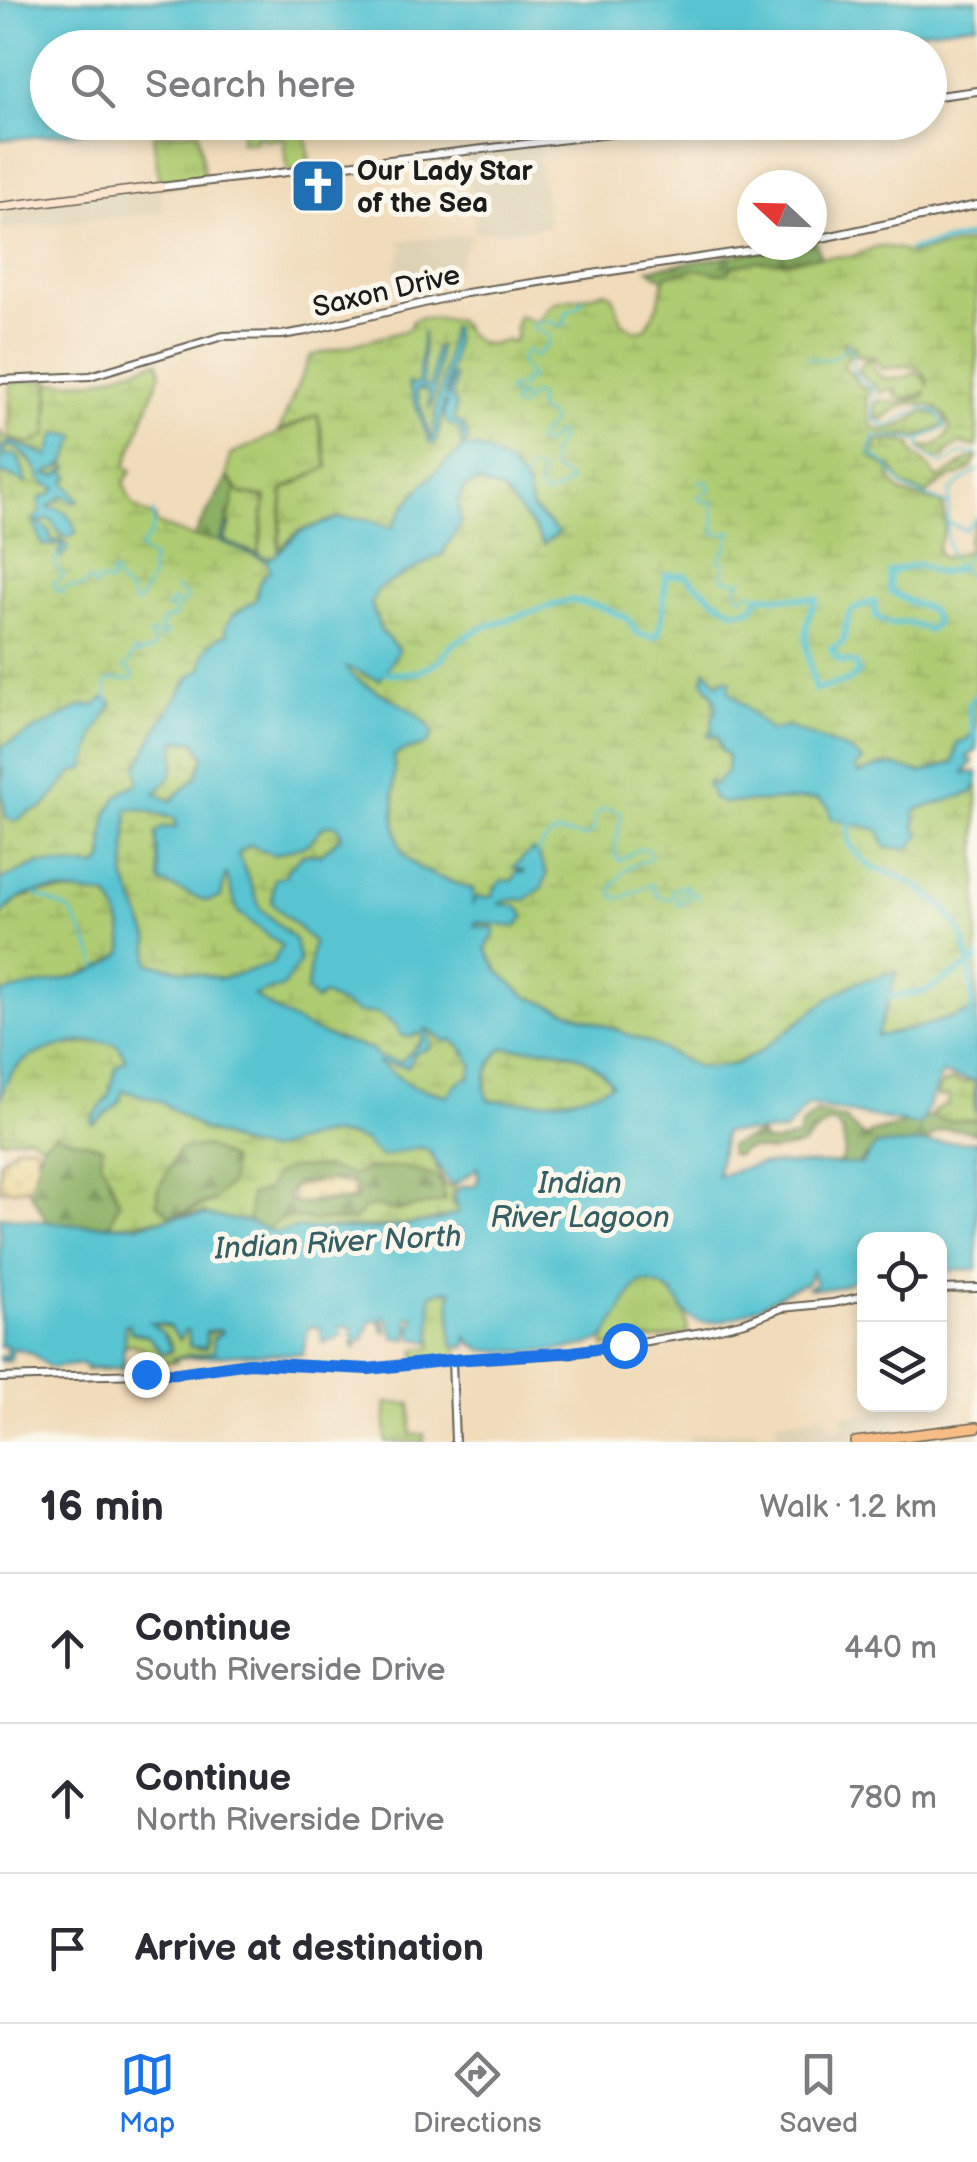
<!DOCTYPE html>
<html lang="en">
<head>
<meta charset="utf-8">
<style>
  body { margin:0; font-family:"Balsamiq Sans",sans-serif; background:#f7f7f7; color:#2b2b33 }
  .controls { position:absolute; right:30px; bottom:30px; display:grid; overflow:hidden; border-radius:20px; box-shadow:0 5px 15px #0003 }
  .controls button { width:90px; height:90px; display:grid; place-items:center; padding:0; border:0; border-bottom:2px solid #e1e1e2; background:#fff; color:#2b2b33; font:50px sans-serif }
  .compass { position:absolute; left:737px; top:170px; width:90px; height:90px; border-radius:50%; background:#fff; box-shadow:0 5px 15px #0003; rotate:292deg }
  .stop { position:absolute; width:30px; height:30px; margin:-22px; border:8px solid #1a73e8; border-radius:50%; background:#fff }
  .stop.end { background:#1a73e8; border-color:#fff; box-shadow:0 2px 10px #0008 }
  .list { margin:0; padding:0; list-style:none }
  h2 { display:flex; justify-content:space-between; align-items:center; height:130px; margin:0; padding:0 40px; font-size:42px }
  h2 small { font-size:32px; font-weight:400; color:#7c7c81 }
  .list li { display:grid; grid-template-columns:65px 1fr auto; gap:30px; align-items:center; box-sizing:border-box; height:150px; padding:0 40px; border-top:2px solid #e1e1e2 }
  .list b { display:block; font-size:38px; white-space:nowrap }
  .list p { margin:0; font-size:32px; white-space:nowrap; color:#7c7c81 }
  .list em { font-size:32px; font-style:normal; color:#7c7c81 }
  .icon { flex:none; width:55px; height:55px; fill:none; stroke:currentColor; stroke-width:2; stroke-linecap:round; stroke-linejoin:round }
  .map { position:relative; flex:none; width:977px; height:1442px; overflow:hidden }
  .search { position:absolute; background:#fff; box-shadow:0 5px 15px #0003; left:30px; right:30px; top:30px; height:110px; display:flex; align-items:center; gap:25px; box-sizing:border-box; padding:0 35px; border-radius:55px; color:#7c7c81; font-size:38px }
  .sheet { height:580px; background:#fff }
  nav { display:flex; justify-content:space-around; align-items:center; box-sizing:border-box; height:140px; border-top:2px solid #e1e1e2; background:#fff; font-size:28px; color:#7c7c81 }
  nav a { display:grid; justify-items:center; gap:5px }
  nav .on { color:#1a73e8 }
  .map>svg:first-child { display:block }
  .built { fill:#ded2b4 }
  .grass { fill:url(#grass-tufts); stroke:#667447; stroke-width:2.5 }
  .forest { fill:url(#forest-firs); stroke:#546640; stroke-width:2.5; fill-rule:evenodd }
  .wetland { fill:url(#wetland-marsh); stroke:#667447; stroke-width:2.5 }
  .sand { fill:url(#sand-dots); stroke:#857b5d; stroke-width:2.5 }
  .water { fill:#58c4d2; stroke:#3a7077; stroke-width:2.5; fill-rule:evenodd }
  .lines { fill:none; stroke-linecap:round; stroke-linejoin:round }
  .stream { stroke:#58c4d2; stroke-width:2.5 }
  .canal { stroke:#58c4d2; stroke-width:5 }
  .river { stroke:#58c4d2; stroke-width:6 }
  .tertiary-casing { stroke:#665f53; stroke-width:10 }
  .secondary-casing { stroke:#665f53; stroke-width:11 }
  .primary-casing { stroke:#665f53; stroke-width:12 }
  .tertiary { stroke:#fff; stroke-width:6 }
  .secondary { stroke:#fbe5cf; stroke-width:8 }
  .primary { stroke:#f6be86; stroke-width:9 }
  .route { stroke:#1a73e8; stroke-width:12 }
  .labels { text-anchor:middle; stroke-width:10; stroke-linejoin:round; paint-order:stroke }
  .poi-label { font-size:28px; font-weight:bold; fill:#1c1c1c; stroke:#fbf7ec; text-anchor:start }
  .street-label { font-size:28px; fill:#1c1c1c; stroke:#fbf7ec }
  .water-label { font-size:30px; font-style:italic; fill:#345f65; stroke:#fbf7ec }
</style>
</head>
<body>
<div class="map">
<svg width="977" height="1442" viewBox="0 0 977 1442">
  <defs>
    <pattern id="grass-tufts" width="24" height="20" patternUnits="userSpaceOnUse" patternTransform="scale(2.5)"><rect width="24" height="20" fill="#afcc72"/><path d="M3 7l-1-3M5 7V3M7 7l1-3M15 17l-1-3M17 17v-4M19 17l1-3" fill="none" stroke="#96af62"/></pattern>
    <pattern id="forest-firs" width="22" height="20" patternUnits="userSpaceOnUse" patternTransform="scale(2.5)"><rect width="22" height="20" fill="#8bb064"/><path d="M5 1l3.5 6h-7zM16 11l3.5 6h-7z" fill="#718e52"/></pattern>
    <pattern id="wetland-marsh" width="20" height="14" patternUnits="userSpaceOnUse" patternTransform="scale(2.5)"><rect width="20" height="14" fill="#afcc72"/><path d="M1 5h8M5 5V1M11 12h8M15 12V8" fill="none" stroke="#96af62"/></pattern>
    <pattern id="sand-dots" width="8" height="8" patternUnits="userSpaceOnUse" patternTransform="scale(2.5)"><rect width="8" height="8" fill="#eeda9e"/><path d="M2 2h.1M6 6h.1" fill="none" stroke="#ccba88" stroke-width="1.8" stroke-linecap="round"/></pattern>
  </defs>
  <rect width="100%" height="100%" fill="#fbf7ec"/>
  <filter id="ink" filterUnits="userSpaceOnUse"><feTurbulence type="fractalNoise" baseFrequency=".01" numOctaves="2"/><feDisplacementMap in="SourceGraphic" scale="20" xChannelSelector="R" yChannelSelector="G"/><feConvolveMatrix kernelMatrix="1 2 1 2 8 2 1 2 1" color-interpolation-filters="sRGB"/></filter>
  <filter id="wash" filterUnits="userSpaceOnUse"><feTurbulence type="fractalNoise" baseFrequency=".0048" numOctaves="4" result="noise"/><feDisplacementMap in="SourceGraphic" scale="40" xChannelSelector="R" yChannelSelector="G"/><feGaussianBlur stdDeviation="2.25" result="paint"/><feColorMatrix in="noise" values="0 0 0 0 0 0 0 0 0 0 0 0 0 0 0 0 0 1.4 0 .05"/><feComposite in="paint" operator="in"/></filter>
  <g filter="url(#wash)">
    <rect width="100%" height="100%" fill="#f0dbba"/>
    <g class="built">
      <polygon points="537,143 549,227 475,233 465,157 467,151"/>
      <polygon points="160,187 163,212 0,229 0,207"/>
      <polygon points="472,234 454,275 439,269 433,281 416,283 393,271 403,249 399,241"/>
      <polygon points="891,1410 895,1436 844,1442 690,1442 690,1436 755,1429 763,1435 777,1433 777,1421 828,1415 830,1431 842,1430 842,1416"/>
    </g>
    <g class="grass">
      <polygon points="290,123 305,123 310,169 288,171 283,138 264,141 263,135 256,136 256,142 241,143 242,129"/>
      <polygon points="198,131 205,181 160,186 153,135"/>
      <polygon points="49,380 46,445 8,443 11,382"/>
      <polygon points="317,415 327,467 283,489 278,549 283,564 278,567 273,556 267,558 259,555 266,497 241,493 227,476 230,455"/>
      <path d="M654 1281C678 1297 686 1304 688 1334L604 1347 603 1336 624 1282Z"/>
      <polygon points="449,1290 453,1291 452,1343 457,1347 457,1359 416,1361 416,1349 432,1347 431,1293"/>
      <polygon points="386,1403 411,1404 411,1435 424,1434 424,1442 386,1442"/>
    </g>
    <g class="forest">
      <path d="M812 241H816L820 256 730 269 727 273C704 275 685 263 664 280L649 269 793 245H812Z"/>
      <path d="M227 478 236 488C233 508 226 524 220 542L193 538Z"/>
      <path d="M817 1112 847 1120 850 1125 865 1137 871 1133 930 1117 952 1121 977 1119V1134L963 1130 945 1129 937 1132 918 1148 876 1151 866 1156 855 1167 741 1196 709 1172 725 1175 839 1163C849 1152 844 1134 836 1123H829L813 1134 803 1145 770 1151 749 1148 742 1150 738 1155 730 1154 729 1146 758 1134H760L763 1141 774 1143 799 1136 801 1126Z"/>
      <path d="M54 1134 102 1144 106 1171 119 1202 110 1225H73L46 1222C42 1209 35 1202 29 1190L42 1145Z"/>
      <polygon points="208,1146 231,1160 232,1194 215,1199 172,1217 157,1204 157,1191 179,1149"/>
      <path d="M288 1163 306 1168 318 1165 367 1167 410 1166 423 1173 439 1177 444 1192V1203L359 1220 314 1221 292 1217 283 1218 264 1231 242 1219 246 1199 251 1193 259 1191 271 1173ZM348 1179 357 1187V1198L351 1201 296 1204 288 1200 287 1194 296 1183Z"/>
    </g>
    <g class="wetland">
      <path d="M977 241V447L961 443 947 452 944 458H934L921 448C977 440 939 392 902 406 894 409 889 415 883 420L876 418 875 406 879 400 898 403 923 397 926 391C919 397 904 400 895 396L896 389 885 390 881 394 876 386 857 372 867 358 872 360C874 383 899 381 915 373L926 379 928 387C926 361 901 365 883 369L873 356H857L855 347 846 341 843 342 845 351 848 346 852 349 843 367 851 373 858 385 870 389 866 401 871 426C890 438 907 421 925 411L938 415 945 422V425L917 438 904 435 874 437 870 454 871 457H873L876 441H904L911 445C912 461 928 457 935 477L941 478 969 459 977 457C971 472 963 474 950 478 941 481 934 489 927 494L903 486 892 467 873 458 889 469 893 483 901 493 938 502 943 505 945 528 937 550 942 558 968 551V540L977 519V537L974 542 973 549H977V736L973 732 967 739 957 743 955 762 921 773 892 765 877 767 859 774 855 769 851 751 788 727 770 732 728 690H712L716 708C710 721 717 747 728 756L727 773 718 780 717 784 712 785 722 803 817 799 829 807 838 820 879 830 915 827 916 810 971 793 977 783V1010L886 1037 876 1036 891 973 831 997 758 1053 718 1071 696 1066 648 1042 526 996 499 972 486 949 495 932 474 927 476 922 516 926 525 916 517 906 499 905 505 901 518 899 547 874 514 867 525 871 494 895 472 904 473 889C452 881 424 875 407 859 390 842 395 782 394 757L400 752 427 744 429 724 391 698 349 675 345 666 379 679 399 650 381 631 371 603 377 589 442 554 461 523 458 501 464 488 478 482 502 491 534 528 543 544 549 523 532 509 527 487 465 447C437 470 408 495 392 528L366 519 338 518 298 531 279 550 284 490 328 467 318 414 279 431 310 356 397 333 409 329 412 321 421 318 457 320C470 335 474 348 497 343 512 340 497 337 513 342L517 335 515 329 518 316 538 322C553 298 555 302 580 298 588 297 597 294 605 291L613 296 622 322 635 331 642 330 646 328 658 306 664 279 668 275 696 269 719 274 727 273 736 265 758 261 786 262 810 257 853 256 878 246 899 249 908 254Z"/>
      <path d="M158 361 161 372 125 467 132 470 124 482C130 505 133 509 156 518L155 523 192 537 220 541 267 561 271 571 257 589 256 600 233 615 228 634C212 639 201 651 203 668L139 783 103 835 104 858 97 867 40 863 0 880V770L3 767C1 789 4 802 14 822L29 812 43 808 73 772 85 769 95 735 105 713 94 707 84 705 0 748V477L3 473 26 482 19 458 3 457 5 449 10 446 18 449 57 489 33 521 54 546 62 544 65 549 67 544 54 542 36 521 52 519 62 536 76 533 67 513 48 506 59 500 65 482 67 468 57 476 46 474 48 471 64 466 76 437 73 436C71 448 60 461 50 466L49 463 55 456 59 438 68 437 54 438 53 447 48 456 11 441 0 450V431L4 437 30 444 47 436 50 383 95 381Z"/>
      <polygon points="236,488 241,494 265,498 258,554 227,542 224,539 231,525 229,520"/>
      <path d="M177 740 195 742 204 756 197 776 171 801 155 794C163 785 172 777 174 765 176 756 173 749 177 740Z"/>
      <polygon points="127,809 140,809 175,818 176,828 226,870 238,912 283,946 272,964 221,979 149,963 149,938 125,877"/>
      <polygon points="337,825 342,835 320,855 303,854 289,868 285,876 313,941 307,990 316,1001 323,995 359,1013 378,1013 411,1037 420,1033 424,1038 401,1062 377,1057 372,1049 340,1042 296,1024 252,995 295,940 261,909 237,854 250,845 308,844 324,826"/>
      <path d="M43 892 84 893 107 896C120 912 124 933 123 952 95 978 37 985 0 994V916L19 899Z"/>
      <polygon points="424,1029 429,1029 444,1041 452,1040 463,1048 473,1065 469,1078 449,1096 412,1086 378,1065 376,1061 408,1067 414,1054 430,1048"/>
      <path d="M107 1040 118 1044 126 1060 111 1083 109 1096 91 1120 93 1124 108 1110 122 1090 160 1101 200 1128 269 1150 323 1135 350 1136 366 1142 420 1147 429 1151 439 1166 436 1167 445 1186 455 1187 452 1193 451 1203 459 1210 457 1214C408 1229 362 1228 310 1228 288 1228 289 1237 264 1231L283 1218 292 1217 314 1221H354L364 1208 375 1206 395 1211 444 1202 445 1199 439 1177 401 1167 368 1169 353 1175 323 1167 288 1168 273 1176 267 1190 250 1195 249 1222 206 1215V1213L181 1216 213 1201 231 1182V1160L207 1146 179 1149 157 1191V1204L172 1217 137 1223 110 1225 119 1201 110 1178 100 1161 103 1147 54 1134 42 1144 30 1136 0 1140C0 1128 0 1113 0 1101 10 1047 63 1045 107 1040Z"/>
      <path d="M503 1048C551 1050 580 1044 613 1084L592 1096 539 1104 488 1100C481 1083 490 1060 503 1048Z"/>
      <polygon points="952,1080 964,1083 971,1080 977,1083 977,1119 951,1121 930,1117 935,1110 949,1104 948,1095 938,1097 936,1094 942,1084"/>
      <path d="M152 1322 171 1328 180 1340 185 1330H189V1346L198 1349 207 1348V1332L213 1333 219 1330 221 1333 213 1338 215 1351 213 1353 173 1358 176 1362H152C141 1348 148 1348 128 1344L124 1348 123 1369 86 1370 87 1367 104 1365 92 1362 94 1353 88 1345 93 1341 102 1359C111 1356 117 1346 119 1338L121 1341 125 1323 131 1324V1332L148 1335 161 1352 168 1354 172 1351C171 1336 160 1331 149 1324Z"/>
    </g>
    <g class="sand">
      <path d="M18 1145H34C43 1157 34 1174 30 1188L0 1190V1161Z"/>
      <polygon points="327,1180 351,1184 356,1197 346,1200 314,1200 310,1202 295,1203 291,1195 293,1188 300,1185"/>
    </g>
    <g class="water">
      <polygon points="0,0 977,0 977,24 785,48 48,48 48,122 166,123 0,140"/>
      <path d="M451 327H454V350L445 397H448L451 376 453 375 455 377 452 399 456 404 454 420 465 426 468 441 461 445V430L446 422 444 413 447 403 444 402 437 440 433 445 429 442 408 383 416 385 418 384 423 331V386L431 387 435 348 439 347C437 368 438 391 429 410V392L419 389 416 392 431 439H433L436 406 442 385Z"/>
      <path d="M58 434 77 436C70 452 67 470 48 471L46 474 57 476 69 466 66 473 70 477 65 482 79 500 74 502 63 495 59 500 48 506 51 508C66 508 73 519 76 532L70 537C59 535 56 530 52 519L37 522 50 531V539L54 542 61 540 67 544V550L61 558 58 552 63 544 43 546 33 520 41 512 39 505 40 498 51 494 56 488 43 483C37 467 29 453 10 446L5 449 4 456 14 454 19 458 27 484 4 473 0 477V450L9 441 49 456 54 438Z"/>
      <path d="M465 447 479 448 511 466 527 487 532 509 559 533 543 544 534 528 502 491 478 482 464 488 458 501 461 523 442 554 378 589 371 603 381 631 399 650 380 680 346 667C357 690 420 703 433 734L427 744 400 752 394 757C395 782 390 842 408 859 424 875 452 882 473 889V903L478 896 484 898 494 895V889L502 880 513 881 517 871 523 873 524 871 513 867 532 850 539 856 547 874 542 888 525 900C516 899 507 899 500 904L517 906 525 916 516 927 476 922 475 926 494 928 495 932 486 949 499 972 526 996 648 1042 696 1066 709 1068 736 1064 758 1053 831 997 857 982 897 971 877 1036 913 1029 977 1010V1112H975V1081L942 1074 920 1126 808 1105 784 1132H724L717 1176 759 1164H862L876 1145 977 1141V1269L940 1271V1240H864V1276C841 1286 834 1291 808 1288L816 1283 812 1271 808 1282C801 1286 793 1287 786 1291 764 1305 713 1334 690 1317 682 1312 681 1305 676 1298 669 1288 653 1283 641 1282L635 1287 605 1338C573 1355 518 1352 483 1350L472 1344 467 1336 466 1347H457L452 1343 450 1296 453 1291 449 1290 431 1294 432 1342 414 1339 412 1332 415 1317 411 1316 408 1319 410 1325 408 1339 394 1338 387 1317H383L386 1332H384L380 1320 371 1321 363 1340 358 1341 355 1350 351 1326 339 1327 342 1333 336 1339 323 1343 320 1327H308L303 1354H242L173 1359 214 1352 213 1339 222 1332 220 1330 206 1331V1347H190L188 1330H185L180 1339 167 1325 150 1322 163 1333 172 1349 163 1354 148 1336 130 1332V1325H125L123 1368H87L82 1364 50 1368 32 1353 13 1348 10 1361H0V1356L6 1357 7 1345 0 1347V1216L73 1225H139L172 1217 206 1215 249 1222 276 1233 298 1228 377 1229 436 1221 457 1213 458 1207 454 1202 456 1191 462 1186H474L478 1181V1168L456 1184 449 1183 429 1151 420 1147 382 1157 370 1148 366 1142 350 1136 324 1134 268 1151 244 1146 200 1128 160 1101 123 1090 119 1103 93 1124 91 1120 109 1096 116 1067 126 1060 118 1045C92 1034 30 1048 13 1071 7 1078 4 1091 0 1100V994C39 982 93 981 123 952 125 933 120 912 107 896 81 893 42 885 18 899 12 903 6 911 0 916V880L40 863 97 867 104 858C103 824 104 797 139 783L137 767 161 722 192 674 203 668C201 651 212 640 227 634L225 627 233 615 256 600C258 588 258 578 270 571L267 561 220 541 229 522 223 539 226 543 267 559 275 556 299 532 338 518 367 519 392 528C409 495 436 470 465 447ZM177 740 195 742 204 756 197 776 171 801 156 793C163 785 172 777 174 765 176 755 173 749 177 740ZM128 809H140L175 818 176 828 164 827 156 833 160 882 206 901 221 897 226 873 238 912 282 946 272 964 221 979 149 963V938L125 877ZM337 825 342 836 320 855 303 854 289 868 285 876 274 879 272 903 313 941 307 990 315 1001 323 995 359 1013H378L395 1025 402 1036 411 1037 420 1033 424 1039 401 1062 377 1057 372 1049C322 1037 295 1025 253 995L283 987 300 962 295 940 261 909 238 854 250 845 274 855 308 844 324 826ZM428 1029 444 1041 452 1040 463 1049 473 1065 469 1078C458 1079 453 1087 448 1096L412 1086 377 1062 408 1067 414 1054 430 1048 431 1038 425 1030ZM503 1048C548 1049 583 1044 612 1084 574 1104 531 1103 488 1100 480 1083 490 1060 503 1048Z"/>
      <path d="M706 669 718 684 725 679 731 682 729 690 770 731 788 727 851 751 863 761 855 768 859 774 877 767 892 765 922 773 954 762 957 743 967 739 974 732 977 736V750L967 757 973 761 964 773 977 772V783L972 793 916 810 915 827 921 834 911 848H886L879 830 831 819 829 807 817 799 722 803 712 798V793L707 787 709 781 712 785 716 784 718 780 727 773 728 756 721 750 717 736H708L709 732 713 731C710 718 715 718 716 708 717 697 709 689 703 681Z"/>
      <polygon points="104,698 112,703 95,735 85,769 73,772 43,808 29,812 14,822 6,817 1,788 3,769 0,770 0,748 84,705 94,706"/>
    </g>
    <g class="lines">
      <g class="stream">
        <path d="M807 357C831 361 833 362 849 344L853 350C849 373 855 378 874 389L872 406 874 421 888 427 922 408 938 413 946 427 921 439 919 449 942 465 961 453 977 454"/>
        <polyline points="919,441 906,438 874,437 871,454 887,465 904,488 949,505"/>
        <path d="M977 470 950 491C948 532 936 556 977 581"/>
        <path d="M523 482 529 470 535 469 542 473 539 488 545 496 563 488 570 481 563 475 552 470 551 455 561 438 558 432 545 444H540L536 440 552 422 549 416 538 410 537 395H531L522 407 515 408 512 405 515 400 523 398 520 394 514 397 507 391 513 387 519 388 523 385 522 380H528L531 376C524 370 520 364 522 354L528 350 534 357 549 344V336L542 331 535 330 533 327 536 323 552 321 557 325 566 324V312L578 307 584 299"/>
        <polyline points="699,483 706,480 710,489 697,497 704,501 713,502 715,533 725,534 732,531 727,547 719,560 724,564 723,579 742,581 735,591 741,597 749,592 760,596"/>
        <polyline points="949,523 965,530 977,517"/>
        <path d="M59 557 55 559 54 565 64 576 53 583 58 591 62 593 65 587H83L87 581H92L94 587 103 580 109 584 111 583V573H114L118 582 131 594 134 604 138 603 152 577 150 571 153 559 139 549C149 537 156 529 153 512"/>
        <polyline points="960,568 965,558 977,546"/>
        <polyline points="108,701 106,685 109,680 132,679 133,674 124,667 129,664 134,651 140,655 143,652 150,651 155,646 149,636 152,632 158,638 164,636 167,632 159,630 159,627 163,625 163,620 175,617 177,610 167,609 169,604 172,605 174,600 181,606 188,598 176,588"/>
        <path d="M536 854 543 843 555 833 586 837 594 830V817L602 809H615L622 813C619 828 616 841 615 856L620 861 638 849H647L651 856 649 860C626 865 624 870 612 889L614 897 622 898 652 884 656 895 668 899 673 897V890L685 885 690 890 681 894 677 904H683L695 894 698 895 699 899"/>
        <polyline points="35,894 71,911 95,957 97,968"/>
      </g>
      <polyline class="canal" points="910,250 977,235"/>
      <g class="river">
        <path d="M385 672 399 674 418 672 440 661 451 645 481 628 570 600 602 607 627 618 638 634 657 637 662 619 666 575H685L714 599 735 611 752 609 760 596 817 599C797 630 810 657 815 690L849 681 859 672 855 663 839 661 831 649 843 643C848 616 845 608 875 602L876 617 890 624 907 622 929 630 936 622 929 609 910 602 890 591 889 572 918 565 939 573 960 568"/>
        <polyline points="977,695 969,705 973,731 977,736"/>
        <path d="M849 823V843C855 851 862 861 870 866 879 871 890 873 900 877 936 894 968 924 969 966L924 992 888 997"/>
        <polyline points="972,1011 972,985 969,966 977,959"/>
      </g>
    </g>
  </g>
  <g filter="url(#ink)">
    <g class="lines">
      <g class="tertiary-casing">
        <g id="tertiary">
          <polyline points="930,97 977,91"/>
          <polyline points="160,187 711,122"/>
          <polyline points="812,240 977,205"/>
          <polyline points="0,380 90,376 223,336 282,335 306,331 466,293 785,245"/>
          <polyline points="940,1289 977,1288"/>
          <polyline points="452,1360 455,1442"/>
          <polyline points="0,1378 178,1373 249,1363 368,1369 452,1360 572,1353 703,1332 745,1322 782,1308 833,1303 864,1296"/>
        </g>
      </g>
      <g class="secondary-casing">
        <polyline id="secondary" points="0,207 160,187"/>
      </g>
      <g class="primary-casing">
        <polyline id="primary" points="855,1442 977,1427"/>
      </g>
      <use href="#tertiary" class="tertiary"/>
      <use href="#secondary" class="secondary"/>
      <use href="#primary" class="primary"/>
    </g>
  </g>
  <g class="lines" filter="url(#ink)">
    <polyline class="route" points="146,1374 178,1373 249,1363 368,1369 452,1360 572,1352 624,1345"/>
  </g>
  <defs>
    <g id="church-square" transform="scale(2.875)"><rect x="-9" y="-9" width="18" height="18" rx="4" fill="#1f6fb2" stroke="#fbf7ec"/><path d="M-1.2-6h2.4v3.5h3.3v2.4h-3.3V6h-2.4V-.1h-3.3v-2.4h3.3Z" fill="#fff"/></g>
  </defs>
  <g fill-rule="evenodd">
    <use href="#church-square" x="318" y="186"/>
  </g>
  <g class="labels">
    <g class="poi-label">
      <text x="357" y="180">Our Lady Star<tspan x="357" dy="32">of the Sea</tspan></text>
    </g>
    <g class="street-label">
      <text transform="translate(386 290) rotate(-13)" y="10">Saxon Drive</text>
    </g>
    <g class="water-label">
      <text x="580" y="1193">Indian<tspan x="580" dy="34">River Lagoon</tspan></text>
      <text transform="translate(338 1242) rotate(-3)" y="10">Indian River North</text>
    </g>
  </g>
</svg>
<div class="controls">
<button><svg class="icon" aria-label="locate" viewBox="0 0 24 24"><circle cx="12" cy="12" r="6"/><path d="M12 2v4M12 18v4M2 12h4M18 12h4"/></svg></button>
<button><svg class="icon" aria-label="layers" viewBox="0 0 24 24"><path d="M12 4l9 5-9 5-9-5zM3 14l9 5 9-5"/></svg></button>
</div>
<svg class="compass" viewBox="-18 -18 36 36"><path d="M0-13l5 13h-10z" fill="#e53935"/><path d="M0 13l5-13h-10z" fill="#7c7c81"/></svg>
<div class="stop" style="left:624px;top:1345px"></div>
<div class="stop end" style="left:146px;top:1374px"></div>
<div class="search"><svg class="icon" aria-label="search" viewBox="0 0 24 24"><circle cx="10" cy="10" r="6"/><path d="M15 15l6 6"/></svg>Search here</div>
</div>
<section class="sheet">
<h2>16 min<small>Walk · 1.2 km</small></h2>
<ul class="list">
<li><svg class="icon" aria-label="ahead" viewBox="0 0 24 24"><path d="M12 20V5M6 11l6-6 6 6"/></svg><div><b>Continue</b><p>South Riverside Drive</p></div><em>440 m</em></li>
<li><svg class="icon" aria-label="ahead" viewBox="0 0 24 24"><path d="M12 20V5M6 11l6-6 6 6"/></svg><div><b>Continue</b><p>North Riverside Drive</p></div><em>780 m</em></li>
<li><svg class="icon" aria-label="arrive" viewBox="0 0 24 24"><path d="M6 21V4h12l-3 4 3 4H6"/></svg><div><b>Arrive at destination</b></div></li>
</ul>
</section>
<nav>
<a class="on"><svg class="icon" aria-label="map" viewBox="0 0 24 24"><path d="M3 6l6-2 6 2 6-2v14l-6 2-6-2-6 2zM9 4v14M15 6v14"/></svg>Map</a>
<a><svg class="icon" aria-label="directions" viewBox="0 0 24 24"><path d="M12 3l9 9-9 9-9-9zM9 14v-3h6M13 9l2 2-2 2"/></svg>Directions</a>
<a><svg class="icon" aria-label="saved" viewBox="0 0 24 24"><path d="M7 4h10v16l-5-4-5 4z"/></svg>Saved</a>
</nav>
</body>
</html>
